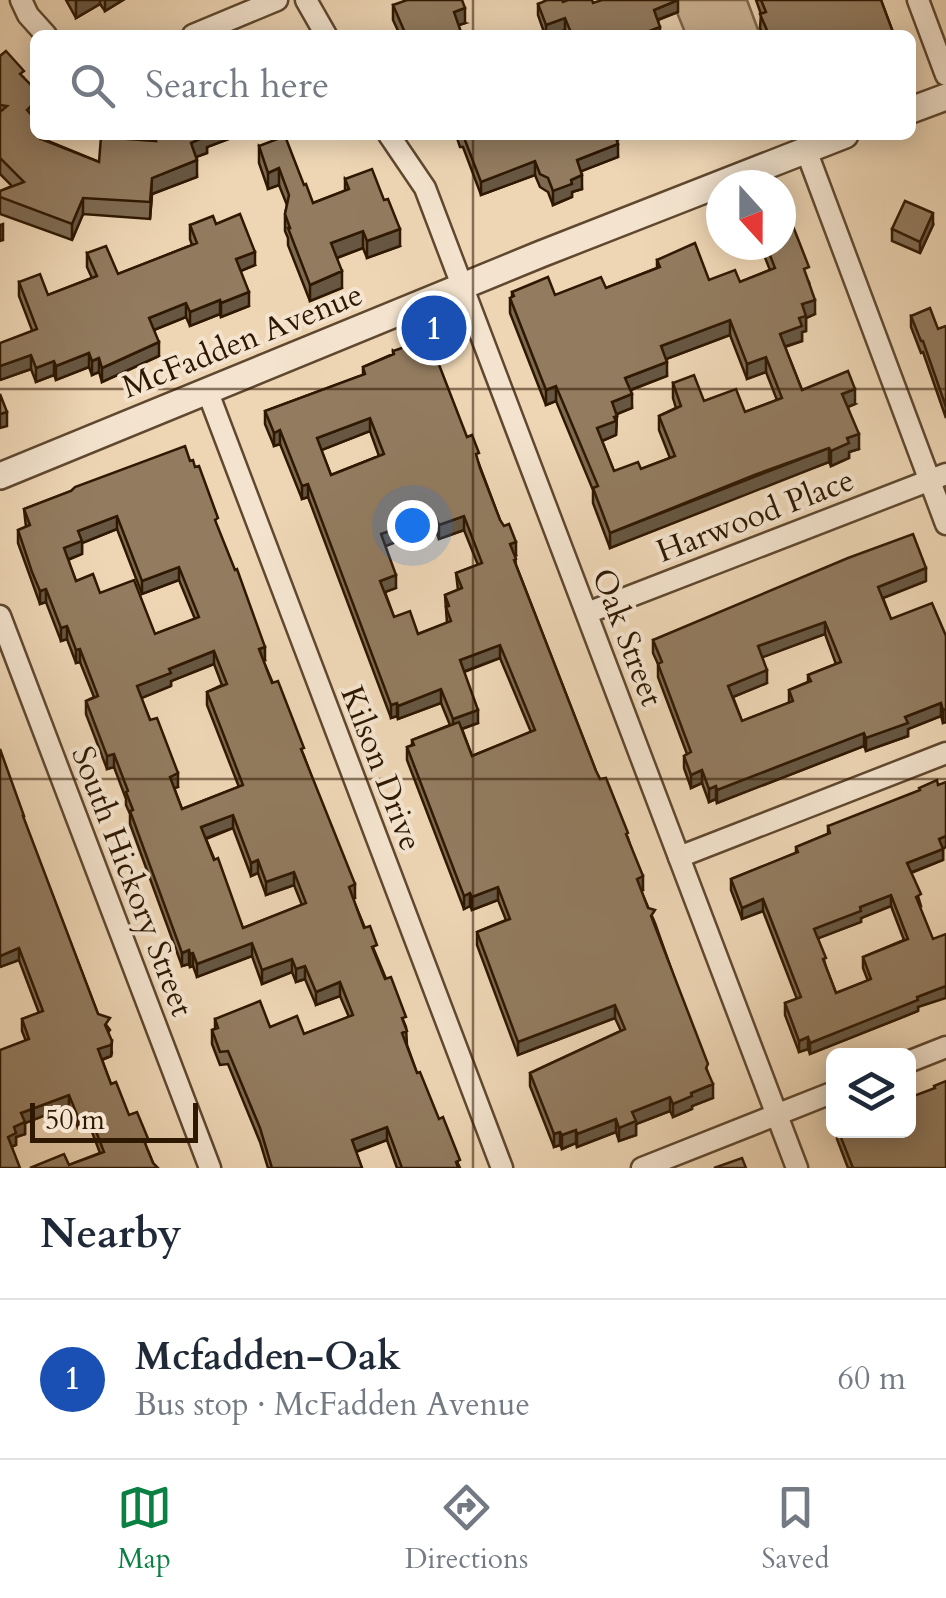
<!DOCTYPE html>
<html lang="en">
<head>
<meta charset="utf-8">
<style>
  body { margin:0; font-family:Cardo,serif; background:#f6f6f7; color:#1f2937 }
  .controls { position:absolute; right:30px; bottom:30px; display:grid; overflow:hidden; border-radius:15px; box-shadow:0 5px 25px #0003 }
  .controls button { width:90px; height:90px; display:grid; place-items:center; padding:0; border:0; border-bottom:2px solid #e0e1e3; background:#fff; color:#1f2937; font:50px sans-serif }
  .compass { position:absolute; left:706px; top:170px; width:90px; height:90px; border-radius:50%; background:#fff; box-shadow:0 5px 25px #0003; rotate:159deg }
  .scale { position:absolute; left:30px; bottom:25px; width:168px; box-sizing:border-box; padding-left:10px; border:5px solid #2f1802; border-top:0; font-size:28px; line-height:35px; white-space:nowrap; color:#2f1802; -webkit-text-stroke:8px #f4e4cf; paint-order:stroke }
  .you { position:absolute; left:412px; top:525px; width:35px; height:35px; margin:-25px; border:8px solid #fff; border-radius:50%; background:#1a73e8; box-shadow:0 0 0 15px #1a73e833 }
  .badge { display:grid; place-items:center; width:65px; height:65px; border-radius:50%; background:#0b8043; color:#fff; font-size:32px; font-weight:700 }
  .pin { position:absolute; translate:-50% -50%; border:5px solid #fff; box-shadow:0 2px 10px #0006 }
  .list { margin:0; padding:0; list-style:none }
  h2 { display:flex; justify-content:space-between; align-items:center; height:130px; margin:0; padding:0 40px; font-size:42px }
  h2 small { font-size:32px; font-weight:400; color:#747a83 }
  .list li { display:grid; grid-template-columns:65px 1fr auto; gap:30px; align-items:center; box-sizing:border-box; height:160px; padding:0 40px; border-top:2px solid #e0e1e3 }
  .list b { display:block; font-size:38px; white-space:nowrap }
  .list p { margin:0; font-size:32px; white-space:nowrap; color:#747a83 }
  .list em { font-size:32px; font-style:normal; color:#747a83 }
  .icon { flex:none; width:55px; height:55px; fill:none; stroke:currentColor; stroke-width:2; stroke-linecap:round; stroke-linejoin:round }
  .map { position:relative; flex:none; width:946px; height:1168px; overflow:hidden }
  .search { position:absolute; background:#fff; box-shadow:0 5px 25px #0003; left:30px; right:30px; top:30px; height:110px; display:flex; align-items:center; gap:25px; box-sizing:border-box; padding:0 35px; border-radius:15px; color:#747a83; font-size:38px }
  .sheet { height:290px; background:#fff }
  nav { display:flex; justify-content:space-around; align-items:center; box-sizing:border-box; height:140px; border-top:2px solid #e0e1e3; background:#fff; font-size:28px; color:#747a83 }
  nav a { display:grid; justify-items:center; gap:5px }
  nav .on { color:#0b8043 }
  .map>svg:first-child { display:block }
  .green { fill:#ceb697; stroke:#7e674c; stroke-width:2.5 }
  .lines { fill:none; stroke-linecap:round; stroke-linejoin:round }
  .minor-casing { stroke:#5f482f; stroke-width:25 }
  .tertiary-casing { stroke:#5f482f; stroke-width:30 }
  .minor { stroke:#f4e4cf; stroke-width:20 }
  .tertiary { stroke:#f4e4cf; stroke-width:25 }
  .wall { fill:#7e6a52; stroke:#2f1802; stroke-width:2.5; fill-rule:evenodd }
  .shaded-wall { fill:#665642; stroke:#2f1802; stroke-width:2.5 }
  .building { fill:#927b5f; stroke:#2f1802; stroke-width:2.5; fill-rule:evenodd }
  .grid { fill:none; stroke:#2f1802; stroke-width:2.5; stroke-opacity:0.55 }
  .labels { text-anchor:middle; stroke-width:8; stroke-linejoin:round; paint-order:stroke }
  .street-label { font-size:32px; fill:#2f1802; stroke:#f4e4cf }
</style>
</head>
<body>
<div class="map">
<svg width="946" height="1168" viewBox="0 0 946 1168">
  <rect width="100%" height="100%" fill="#eed6b5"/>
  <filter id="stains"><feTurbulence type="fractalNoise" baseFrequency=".002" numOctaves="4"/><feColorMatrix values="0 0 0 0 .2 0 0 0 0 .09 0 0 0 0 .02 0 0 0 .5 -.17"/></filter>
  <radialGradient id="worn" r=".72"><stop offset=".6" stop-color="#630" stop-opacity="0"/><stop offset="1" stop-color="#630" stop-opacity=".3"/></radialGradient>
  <polygon class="green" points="672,0 747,0 760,35 686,35"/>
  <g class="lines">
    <g class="minor-casing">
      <g id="minor">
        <polyline points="21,0 28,15 46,35"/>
        <polyline points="306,0 326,35"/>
        <polyline points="918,0 946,75"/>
        <polyline points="193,35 277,0"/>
        <polyline points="389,135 425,188 797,1168"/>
        <polyline points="806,150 946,524"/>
        <polyline points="207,390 502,1168"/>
        <polyline points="587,613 946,474"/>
        <polyline points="0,616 210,1168"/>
        <polyline points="679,857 946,753"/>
        <polyline points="908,1062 946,1047"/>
        <polyline points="642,1168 834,1092"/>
      </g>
    </g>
    <g class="tertiary-casing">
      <g id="tertiary">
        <polyline points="911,110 946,97"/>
        <polyline points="0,476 541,254 845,135"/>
      </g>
    </g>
    <use href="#minor" class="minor"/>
    <use href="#tertiary" class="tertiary"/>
  </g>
  <g class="wall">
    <polygon points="66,0 123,0 105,11 100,4 76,18"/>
    <polygon points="756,0 881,0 894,35 763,35 760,28 761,14"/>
    <polygon points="563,2 593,3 678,12 658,20 660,35 567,35 565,30 551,35 545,35 538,15 538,4"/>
    <polygon points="393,5 465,23 458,25 462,35 400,35 393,20"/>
    <polygon points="0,56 24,78 35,135 48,135 48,141 99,162 150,140 149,135 239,135 207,147 207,153 196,157 197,177 152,194 150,219 83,214 72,240 0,214 0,191 12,186 0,174"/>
    <polygon points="456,135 622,135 622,138 617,140 618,157 581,171 582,189 572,192 572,197 553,205 548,192 540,187 535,175 481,195 463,147 460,147"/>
    <polygon points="259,146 304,185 313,203 345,191 345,179 400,246 367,258 363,248 337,258 342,288 310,301 288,245 288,238 285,231 285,214 287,205 279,185 268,189 259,163"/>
    <polygon points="216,224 255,265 240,271 249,306 221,317 220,314 190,326 186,317 154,330 159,356 102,382 99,372 92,375 89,367 56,380 54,375 36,382 31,369 0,380 32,330 19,296 19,282 48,295 92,278 87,267 87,253 118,274 192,245 190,239 190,225"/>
    <polygon points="933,225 920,253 892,241 892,229"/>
    <path d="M760 245H781L809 282 815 314 806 318V331L802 332V341L785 347 802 390 855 404 848 407 859 449 849 452V458L831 466 829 462 757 489 610 548 593 503V490L556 401 546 405 510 313V298L512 297V292L555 295 606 288 657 268V260L709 280 740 282 770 270ZM730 335 747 379 766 372 777 400 745 412 704 401 673 383V398L676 408 659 416V430L670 458 641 469 614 471 602 441 616 435 617 414 632 408 631 390 667 376 666 359Z"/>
    <polygon points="911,316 938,329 946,326 946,418 923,352 921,353 911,327"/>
    <path d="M393 351 467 437 479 464 500 520 516 555H515L516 565 596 771 628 838 643 890 641 891 655 923 708 1073 713 1098 692 1106V1109L673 1117 670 1111 636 1124V1135L619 1141 616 1132 577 1147 576 1143 562 1149 560 1145 554 1147 530 1086V1073L621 1031 615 1018 518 1055 477 945V932L506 920 498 900 472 910 470 906 464 909 407 760V747L412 745V740L450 725 441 703 398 719 397 716 391 718 308 497 302 499 280 444 274 446 265 424V411L363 375V367L393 354ZM370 431 379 456 331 475 321 450ZM434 527 439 539 464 530 478 565 456 573 458 590 445 595 447 623 418 634 394 617 385 592 396 588 385 546ZM500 658 531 732 472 756 462 729 478 723 464 672Z"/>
    <path d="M71 491 218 529 265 660H263L304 756 355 898 353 899 406 1027 407 1045 417 1073 460 1168H397L387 1140 356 1152 362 1168H268L260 1142 228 1064 220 1065 212 1044V1030L215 1029V1019L270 1027 304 1034 349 1017 340 996 316 1005 305 979 296 982 292 972 262 984 252 956 197 977 193 966 190 967 189 964 182 966 130 824V814L126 805V799L114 767 107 769 86 714V701L94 697 80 662 76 663 67 639 61 641 46 602 40 604 18 543V530L26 527 24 509ZM117 529 142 594 179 580 195 619 155 634 100 593 76 581 68 560 82 554V543ZM214 664 222 685 207 692V705L239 787 182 809 174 788 178 787 141 698 171 686V681ZM233 828 251 876 258 873 266 895 294 885 302 905 243 928 206 839Z"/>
    <path d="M926 581 883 598 891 619 946 636V722L943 723 941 716 908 729V736L866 751 864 746 717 803 716 799 709 802 702 783 691 788 684 768V756L687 754 658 677V664L653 653V640ZM825 634 836 664 808 675V682L789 690V703L742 721 733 697 767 683 762 657Z"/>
    <polygon points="24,821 98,1014 110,1030 108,1032 112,1053 111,1056 102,1060 111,1084 149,1153 153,1163 69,1165 100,1153 89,1124 78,1128 69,1106 25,1123 25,1134 16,1137 16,1145 11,1147 0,1168 26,1041 22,1031 22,1019 39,1013 19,960 0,967"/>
    <path d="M828 826 946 847 943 848V860L911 873 921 906H920L918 1011 810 1054 808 1049 799 1052 785 1015V1003L797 999 763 911 742 919 731 890V879L796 853V847L828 834ZM891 906 904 940 863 957V968L868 981 836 993 826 967 818 938 861 922V918Z"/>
    <polygon points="837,1130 908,1130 946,1168 848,1168 837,1139"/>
  </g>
  <g class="shaded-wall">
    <polygon points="78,0 100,0 100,4 76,18 76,1"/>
    <polygon points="105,0 123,0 105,11"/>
    <polygon points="678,0 678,12 654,21 654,10"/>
    <polygon points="465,8 465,23 454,27 454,12"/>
    <polygon points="565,18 565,30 551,35 546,35 546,25"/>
    <polygon points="660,27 660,35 639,35"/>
    <polygon points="35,102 35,119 27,110"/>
    <polygon points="205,135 239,135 207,147 207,153 191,159 191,143"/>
    <polygon points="618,144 618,157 577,173 577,160"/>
    <polygon points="197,160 197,177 152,194 150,219 152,178"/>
    <polygon points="535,161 535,175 481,195 481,182"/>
    <polygon points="279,168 279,185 268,189 268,173"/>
    <polygon points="582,175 582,189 572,192 572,197 553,205 553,191 571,180"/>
    <polygon points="83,198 83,214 72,240 72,224"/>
    <polygon points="933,213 933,225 920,253 920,242"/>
    <polygon points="3,224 3,240 0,241 0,225"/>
    <polygon points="400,229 400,246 367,258 367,241"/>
    <polygon points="363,231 363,248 331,260 331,243"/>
    <polygon points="255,252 255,265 236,273 236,259"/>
    <polygon points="342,271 342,288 310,301 310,285"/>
    <polygon points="249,292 249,306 221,317 221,303"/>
    <polygon points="220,300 220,314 190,326 190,312"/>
    <polygon points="815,300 815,314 806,318 806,331 802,332 802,341 780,348 780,334 802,304"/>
    <polygon points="186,303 186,317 149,332 149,318"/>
    <polygon points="730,320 730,335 661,361 661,346"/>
    <polygon points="159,342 159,356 102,382 102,368"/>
    <polygon points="89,353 89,367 56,380 56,366"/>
    <polygon points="31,355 31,369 0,380 0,366"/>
    <polygon points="766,357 766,372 747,379 747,364"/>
    <polygon points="99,358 99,372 92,375 92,361"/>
    <polygon points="54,361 54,375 36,382 36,368"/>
    <polygon points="667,362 667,376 625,392 625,378"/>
    <polygon points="556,386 556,401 546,405 546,390"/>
    <polygon points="855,389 855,404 842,409 842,394"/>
    <polygon points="632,394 632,408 612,416 612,402"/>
    <polygon points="7,412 7,426 0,428 0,414"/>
    <polygon points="617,416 616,435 597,443 597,428"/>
    <polygon points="370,418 370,431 317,452 317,438"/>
    <polygon points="280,430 280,444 274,446 274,433"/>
    <polygon points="859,434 859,449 849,452 849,458 831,466 831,451 847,438"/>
    <polygon points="829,448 829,462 610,548 610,533"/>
    <polygon points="308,484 308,497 302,499 302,486"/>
    <polygon points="434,514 434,527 381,548 381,534"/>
    <polygon points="117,516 117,529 82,543 82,554 64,561 64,548 78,531"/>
    <polygon points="464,516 464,530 439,539 439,525"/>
    <polygon points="516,542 516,555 510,557 510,544"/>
    <polygon points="179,567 179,580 142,594 142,581"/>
    <polygon points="926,568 926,581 878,600 878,587"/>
    <polygon points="396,575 396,588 380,594 380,581"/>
    <polygon points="46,589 46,602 40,604 40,591"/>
    <polygon points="825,622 825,634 758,659 758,646"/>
    <polygon points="67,626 67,639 61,641 61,628"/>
    <polygon points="500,645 500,658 460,673 460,660"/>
    <polygon points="265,647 265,660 259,662 259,649"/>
    <polygon points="80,649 80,662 76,663 76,650"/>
    <polygon points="214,651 214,664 171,681 171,686 137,700 137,686 169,669"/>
    <polygon points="767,670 767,683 728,699 728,686"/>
    <polygon points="441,689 441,703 398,719 398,706"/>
    <polygon points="397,703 397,716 391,718 391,705"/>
    <polygon points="941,703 941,716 908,729 908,736 866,751 866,738 905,717"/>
    <polygon points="946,709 946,722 943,723 943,710"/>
    <polygon points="478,710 478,723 453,732 453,719"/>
    <polygon points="864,733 864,746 717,803 717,790"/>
    <polygon points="114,754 114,767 107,769 107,756"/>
    <polygon points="702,770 702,783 691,788 691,775"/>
    <polygon points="178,773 178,787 170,790 170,777"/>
    <polygon points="716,786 716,799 709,802 709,789"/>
    <polygon points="233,815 233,828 201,840 201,827"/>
    <polygon points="946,836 946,847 939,850 939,839"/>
    <polygon points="943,849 943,860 907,874 907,863"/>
    <polygon points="258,860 258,873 251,876 251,863"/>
    <polygon points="294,872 294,885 266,895 266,882"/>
    <polygon points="643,876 643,890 637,892 637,879"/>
    <polygon points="355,884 355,898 349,900 349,887"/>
    <polygon points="498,887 498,900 472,910 472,897"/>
    <polygon points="470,893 470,906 464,909 464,896"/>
    <polygon points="891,895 891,906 861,918 861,922 814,940 814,929 860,907"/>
    <polygon points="763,899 763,911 742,919 742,908"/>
    <polygon points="252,943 252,956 197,977 197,964"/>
    <polygon points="19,948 19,960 0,967 0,956"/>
    <polygon points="189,950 189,964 182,966 182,953"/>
    <polygon points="193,953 193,966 190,967 190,954"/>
    <polygon points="292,959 292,972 262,984 262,970"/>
    <polygon points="305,966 305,979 296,982 296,969"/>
    <polygon points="340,982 340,996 316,1005 316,992"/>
    <polygon points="946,986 946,998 918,1007 918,1011 810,1054 810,1043 917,997"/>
    <polygon points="615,1005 615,1018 518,1055 518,1042"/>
    <polygon points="808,1037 808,1049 799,1052 799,1041"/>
    <polygon points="112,1041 111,1056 98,1061 98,1049"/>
    <polygon points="713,1084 713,1098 692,1106 692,1109 673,1117 673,1104 691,1093"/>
    <polygon points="69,1095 69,1106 25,1123 25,1134 16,1137 16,1145 8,1148 8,1137 21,1113"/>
    <polygon points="670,1097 670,1111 636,1124 636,1135 619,1141 619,1128 632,1112"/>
    <polygon points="89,1113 89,1124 78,1128 78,1117"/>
    <polygon points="616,1119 616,1132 577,1147 577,1134"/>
    <polygon points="387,1127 387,1140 352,1153 352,1140"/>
    <polygon points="576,1130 576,1143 562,1149 562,1135"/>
    <polygon points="560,1132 560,1145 554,1147 554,1134"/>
  </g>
  <g class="building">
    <polygon points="407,0 462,0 465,8 454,12 462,35 406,35 393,5"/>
    <polygon points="547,0 562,0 563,2 568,0 592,0 593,3 602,0 678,0 654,10 660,27 639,35 633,35 632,32 625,35 572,35 565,18 546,25 538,4"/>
    <polygon points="761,0 881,0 894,35 769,35 760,14 766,12"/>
    <polygon points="6,51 24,71 20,74 35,89 35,102 27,110 35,119 35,135 45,135 41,139 99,162 101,137 156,141 154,135 207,135 207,136 191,143 197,160 152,178 150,202 83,198 72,224 0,197 0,191 24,182 0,158 0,112 7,106 0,105 0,56"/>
    <polygon points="463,135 615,135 618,144 577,160 582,175 571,180 572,184 553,191 548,178 540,174 535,161 481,182"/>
    <polygon points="285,136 304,185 306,184 313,203 349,189 345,179 372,169 384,200 388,199 400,229 367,241 363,231 331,243 342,271 310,285 288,228 290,228 285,214 289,195 279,168 268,173 259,146"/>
    <polygon points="905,201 933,213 920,242 892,229"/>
    <polygon points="240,214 255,252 236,259 249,292 221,303 220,300 190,312 186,303 149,318 159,342 102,368 99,358 92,361 89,353 56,366 54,361 36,368 31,355 0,366 0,343 37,329 19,282 40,274 48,295 97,276 87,253 106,246 118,274 197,243 190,225 213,216 216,224"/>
    <path d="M789 216 809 267 804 269 815 300 802 304 806 316 799 318 802 326 780 334 802 390 848 371 855 389 842 394 859 434 847 438 849 443 831 451 829 448 757 474 610 533 593 488 598 486 556 386 546 390 510 298 514 296 512 292 548 277 555 295 601 277 606 288 660 267 657 260 695 243 709 280 735 270 740 282 775 268 766 245H781V219ZM730 320 747 364 766 357 782 398 745 412 736 389 704 401 694 375 673 383 681 406 659 416 675 456 641 469 638 462 614 471 597 428 616 421 614 417 617 416 612 402 632 394 625 378 667 362 661 346Z"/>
    <polygon points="930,308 938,329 946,326 946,407 923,341 921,341 911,316"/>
    <path d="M422 341 424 347 431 344 467 437 472 435 479 453 476 454 480 468 500 520 504 526 509 524 516 542 510 544 516 559 514 560 596 771 600 779 606 778 628 833 626 834 643 876 637 879 648 908 655 910 651 916 708 1064 706 1068 713 1084 691 1093 692 1096 673 1104 670 1097 632 1112 636 1121 619 1128 616 1119 577 1134 576 1130 562 1135 560 1132 554 1134 530 1073 625 1029 615 1005 518 1042 477 932 510 919 498 887 472 897 470 893 464 896 407 747 414 745 412 740 459 722 472 756 535 730 500 645 460 660 478 710 453 719 441 689 398 706 397 703 391 705 308 484 302 486 280 430 274 433 265 411 365 374 363 367 394 354 393 351ZM370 418 384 454 331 475 317 438ZM434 514 439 525 464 516 482 563 456 573 462 588 445 595 449 606 446 607 451 621 418 634 410 611 394 617 380 581 396 575 381 534Z"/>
    <polygon points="0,394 7,412 0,414"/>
    <path d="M185 446 190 461 193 460 195 467 199 466 218 518 215 520 235 570 237 569 265 647 259 649 272 683 278 681 304 748 301 749 355 884 349 887 364 928 370 926 377 945 372 947 385 979 391 977 406 1017 402 1018 407 1031 402 1033 417 1073 420 1072 439 1119 443 1117 460 1160 456 1162 458 1168H402L387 1127 352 1140 362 1168H272L260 1128 228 1051 220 1052 212 1030 218 1028 215 1019 260 1001 270 1027 297 1016 304 1034 353 1015 340 982 316 992 305 966 296 969 292 959 262 970 252 943 197 964 193 953 190 954 189 950 182 953 130 811 133 810 126 792 128 791 114 754 107 756 86 701 98 696 80 649 76 650 67 626 61 628 46 589 40 591 32 572 18 530 30 525 24 509 71 491 75 487ZM117 516 142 581 179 567 199 617 155 634 134 580 100 593 93 574 76 581 64 548 82 541 78 531ZM214 651 227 684 207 692 243 785 182 809 170 777 178 773 157 718 150 720 137 686 171 673 169 669ZM233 815 251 863 258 860 266 882 294 872 306 903 243 928 218 858 214 860 201 827Z"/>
    <path d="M913 534 926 568 878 587 891 619 932 603 946 636V709L943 710 941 703 905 717 908 723 866 738 864 733 717 790 716 786 709 789 702 770 691 775 684 756 691 752 658 664 662 662 653 640 848 558ZM825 622 841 662 808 675 811 681 789 690 793 701 742 721 728 686 767 670 758 646Z"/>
    <polygon points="0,749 24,816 23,816 98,1014 110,1018 105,1025 112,1041 111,1045 98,1049 111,1084 116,1082 129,1115 137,1112 149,1141 145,1143 153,1163 158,1168 30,1168 64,1154 69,1165 104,1152 89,1113 78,1117 69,1095 21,1113 25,1122 14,1127 16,1133 8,1137 20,1168 0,1168 0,1050 29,1039 22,1019 43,1011 19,948 0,956"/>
    <path d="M937 780 938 785 946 782V836L939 839 943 849 907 863 921 894 916 897 933 939 946 934V986L917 997 918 1000 810 1043 808 1037 799 1041 785 1003 801 997 763 899 742 908 731 879 798 852 796 847 830 833 828 826 920 790 919 788ZM891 895 908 939 863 957 871 979 836 993 823 959 826 958 814 929 861 911 860 907Z"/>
    <polygon points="946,1081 946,1168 853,1168 838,1130 908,1130 908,1098 935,1088 934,1086"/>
    <polygon points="742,1158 746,1168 714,1168"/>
  </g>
  <path class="grid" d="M473 0V35M473 135V1168M0 389H946M0 779H946"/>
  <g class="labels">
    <g class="street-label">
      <text transform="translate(242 340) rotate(-22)" y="11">McFadden Avenue</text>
      <text transform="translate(755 515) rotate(-21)" y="11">Harwood Place</text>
      <text transform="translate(628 637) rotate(69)" y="11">Oak Street</text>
      <text transform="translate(382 768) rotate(69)" y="11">Kilson Drive</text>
      <text transform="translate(133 881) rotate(69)" y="11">South Hickory Street</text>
    </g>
  </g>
  <rect width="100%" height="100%" filter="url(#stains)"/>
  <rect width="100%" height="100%" fill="url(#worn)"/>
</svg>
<div class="controls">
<button><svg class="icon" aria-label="layers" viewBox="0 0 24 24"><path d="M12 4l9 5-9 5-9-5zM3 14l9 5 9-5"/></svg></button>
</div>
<svg class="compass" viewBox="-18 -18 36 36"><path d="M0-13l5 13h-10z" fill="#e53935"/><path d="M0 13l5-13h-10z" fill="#747a83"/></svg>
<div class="scale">50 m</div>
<div class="you"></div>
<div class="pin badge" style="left:434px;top:328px;background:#1a4fb4">1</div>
<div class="search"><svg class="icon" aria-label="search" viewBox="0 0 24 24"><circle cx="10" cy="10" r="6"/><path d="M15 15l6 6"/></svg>Search here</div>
</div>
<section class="sheet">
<h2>Nearby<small></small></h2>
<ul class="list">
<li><span class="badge" style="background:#1a4fb4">1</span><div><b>Mcfadden-Oak</b><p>Bus stop · McFadden Avenue</p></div><em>60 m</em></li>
</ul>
</section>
<nav>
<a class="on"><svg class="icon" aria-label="map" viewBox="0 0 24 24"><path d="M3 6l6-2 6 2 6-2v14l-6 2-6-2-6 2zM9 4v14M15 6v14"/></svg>Map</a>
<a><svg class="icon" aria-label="directions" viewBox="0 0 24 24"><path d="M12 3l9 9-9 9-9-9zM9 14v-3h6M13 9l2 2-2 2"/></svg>Directions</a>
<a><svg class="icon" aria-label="saved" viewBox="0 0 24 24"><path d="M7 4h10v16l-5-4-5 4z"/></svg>Saved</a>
</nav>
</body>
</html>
